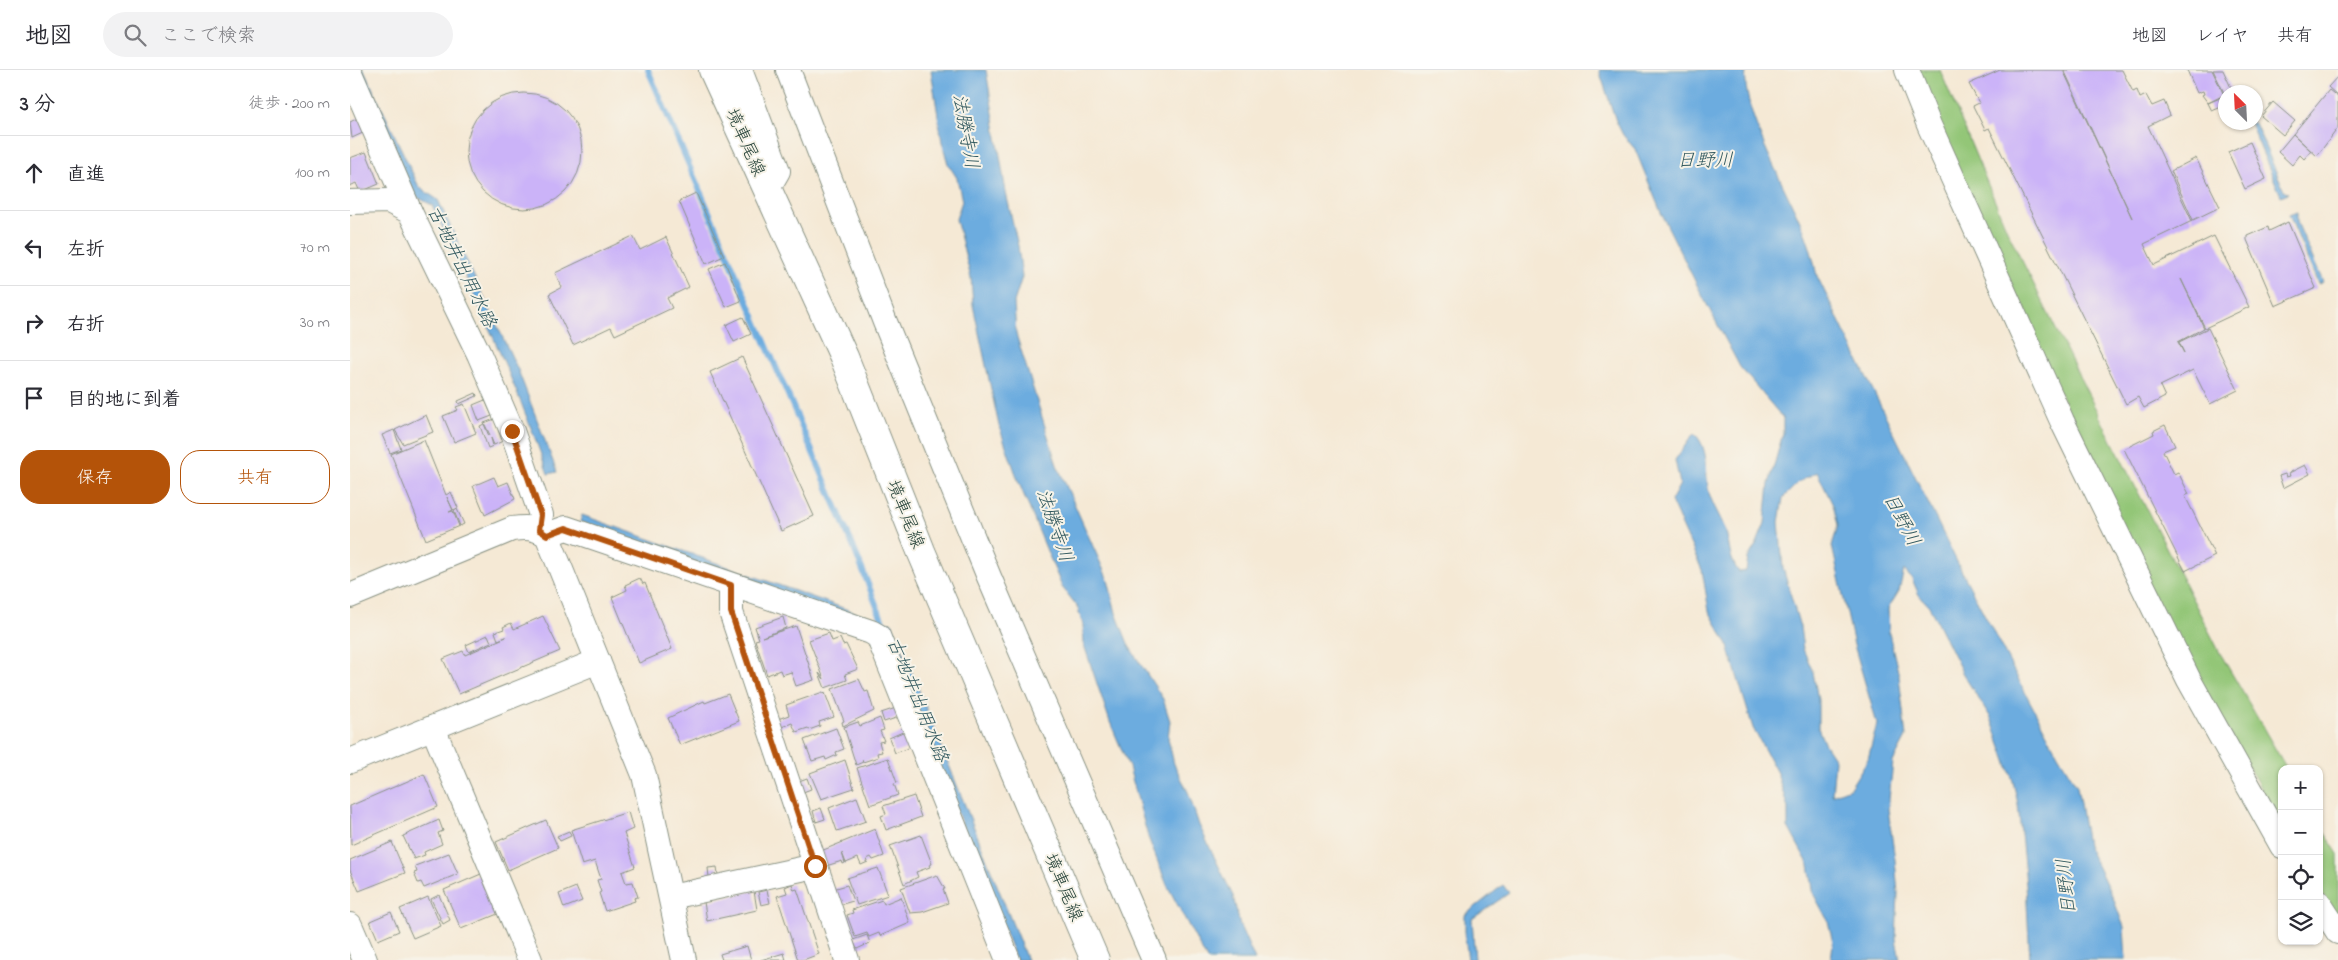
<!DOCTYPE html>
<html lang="ja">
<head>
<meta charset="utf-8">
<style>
  body { margin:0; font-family:"Indie Flower","Klee One",sans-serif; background:#f2f2f3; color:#2b2b33 }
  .controls { position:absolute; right:15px; bottom:15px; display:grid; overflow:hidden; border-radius:10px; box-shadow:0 1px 4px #0004 }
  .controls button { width:45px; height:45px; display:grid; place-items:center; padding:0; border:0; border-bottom:1px solid #e1e1e2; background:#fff; color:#2b2b33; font:25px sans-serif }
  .compass { position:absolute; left:1868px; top:15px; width:45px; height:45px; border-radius:50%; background:#fff; box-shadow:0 1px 4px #0004; rotate:336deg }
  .stop { position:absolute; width:15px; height:15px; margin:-11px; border:4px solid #b45309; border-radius:50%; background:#fff }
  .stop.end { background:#b45309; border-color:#fff; box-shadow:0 1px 5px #0008 }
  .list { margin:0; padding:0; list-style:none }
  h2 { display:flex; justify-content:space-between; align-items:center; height:65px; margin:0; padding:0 20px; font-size:21px }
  h2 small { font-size:16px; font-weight:400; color:#7c7c81 }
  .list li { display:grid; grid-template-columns:32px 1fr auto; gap:15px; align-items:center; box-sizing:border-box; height:75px; padding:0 20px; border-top:1px solid #e1e1e2 }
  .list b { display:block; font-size:19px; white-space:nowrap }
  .list em { font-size:16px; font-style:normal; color:#7c7c81 }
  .actions { display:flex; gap:10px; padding:15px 20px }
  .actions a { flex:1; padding:11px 0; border:1px solid #b45309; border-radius:20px; text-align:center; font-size:18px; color:#b45309 }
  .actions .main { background:#b45309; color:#fff }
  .icon { flex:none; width:28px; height:28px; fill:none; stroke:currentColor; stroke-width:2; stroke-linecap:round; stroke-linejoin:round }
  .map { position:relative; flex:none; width:1988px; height:890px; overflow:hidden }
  header { display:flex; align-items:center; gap:30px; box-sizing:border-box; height:70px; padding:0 25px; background:#fff; border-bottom:1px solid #e1e1e2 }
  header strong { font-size:24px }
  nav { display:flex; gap:28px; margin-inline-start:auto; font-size:18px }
  .search { width:350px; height:45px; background:#f2f2f3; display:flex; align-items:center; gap:12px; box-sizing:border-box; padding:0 18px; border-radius:28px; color:#7c7c81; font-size:19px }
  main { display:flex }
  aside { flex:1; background:#fff }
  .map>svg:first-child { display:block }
  .green { fill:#93c677; stroke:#598256 }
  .water { fill:#6cacdf; stroke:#46748a; fill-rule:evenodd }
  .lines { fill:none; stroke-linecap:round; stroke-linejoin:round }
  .stream { stroke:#6cacdf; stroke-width:6 }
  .building { fill:#cbb3f8 }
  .minor-casing { stroke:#8a9384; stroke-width:26 }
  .major-casing { stroke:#8a9384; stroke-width:30 }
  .minor { stroke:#fff; stroke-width:24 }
  .major { stroke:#fff; stroke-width:28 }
  .route { stroke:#b45309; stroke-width:6 }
  .labels { text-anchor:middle; stroke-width:4; stroke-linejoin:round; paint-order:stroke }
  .street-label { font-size:18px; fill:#1f3d34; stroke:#f7f3e8 }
  .water-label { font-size:19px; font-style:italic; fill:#32595f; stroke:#f7f3e8 }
</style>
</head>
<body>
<header>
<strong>地図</strong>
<div class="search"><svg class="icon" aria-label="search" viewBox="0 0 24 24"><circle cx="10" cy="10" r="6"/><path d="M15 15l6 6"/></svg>ここで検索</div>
<nav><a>地図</a><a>レイヤ</a><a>共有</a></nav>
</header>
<main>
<aside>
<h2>3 分<small>徒歩 · 200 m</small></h2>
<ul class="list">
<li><svg class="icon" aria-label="ahead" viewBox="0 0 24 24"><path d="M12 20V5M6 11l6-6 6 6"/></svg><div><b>直進</b></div><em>100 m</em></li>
<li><svg class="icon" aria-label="left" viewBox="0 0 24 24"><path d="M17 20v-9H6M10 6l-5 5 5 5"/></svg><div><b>左折</b></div><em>70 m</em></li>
<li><svg class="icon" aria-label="right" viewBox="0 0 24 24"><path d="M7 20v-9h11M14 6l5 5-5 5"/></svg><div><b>右折</b></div><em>30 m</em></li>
<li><svg class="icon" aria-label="arrive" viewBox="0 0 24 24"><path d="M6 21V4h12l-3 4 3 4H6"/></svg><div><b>目的地に到着</b></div></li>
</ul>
<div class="actions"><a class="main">保存</a><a>共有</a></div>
</aside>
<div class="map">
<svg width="1988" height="890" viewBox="0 0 1988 890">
  <rect width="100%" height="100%" fill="#f7f3e8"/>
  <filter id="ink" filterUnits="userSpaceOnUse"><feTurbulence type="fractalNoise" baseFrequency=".02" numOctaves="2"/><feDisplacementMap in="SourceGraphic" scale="10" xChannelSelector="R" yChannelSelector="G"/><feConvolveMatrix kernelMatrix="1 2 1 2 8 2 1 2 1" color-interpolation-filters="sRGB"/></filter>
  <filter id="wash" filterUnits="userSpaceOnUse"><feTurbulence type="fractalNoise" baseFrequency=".0096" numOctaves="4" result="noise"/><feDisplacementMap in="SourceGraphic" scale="20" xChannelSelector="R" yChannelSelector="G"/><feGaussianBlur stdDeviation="1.12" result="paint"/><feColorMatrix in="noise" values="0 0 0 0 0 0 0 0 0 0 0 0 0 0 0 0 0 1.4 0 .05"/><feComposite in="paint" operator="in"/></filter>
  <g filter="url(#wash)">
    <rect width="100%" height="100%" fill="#f5e9d5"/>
    <g class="green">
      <polygon points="1563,0 1590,0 1657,160 1733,314 1870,583 1937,699 1932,699 1932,756 1806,534"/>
      <polygon points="1969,754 1988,784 1988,849 1969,818"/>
    </g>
    <g class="water">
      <path d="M5 0H14L69 117 88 130 168 300 207 402 198 404C166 312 124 224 82 135L63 125Z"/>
      <polygon points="581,0 636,0 656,123 668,176 672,207 664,232 666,264 707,395 758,510 766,543 779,576 813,629 820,651 818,668 824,694 838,722 849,755 883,826 890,856 905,890 857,890 817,815 798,767 779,697 760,652 734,575 733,555 727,536 712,517 669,413 649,356 623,235 621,208 606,149 612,131 607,108 598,94 592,72"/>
      <path d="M1249 0H1396C1390 42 1440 124 1456 166 1461 179 1464 193 1467 206L1609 496 1708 685 1727 716 1737 775 1763 828 1774 857 1776 890H1680L1676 814 1668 734 1663 711 1641 648 1613 604 1579 536 1569 525 1562 509 1554 500 1549 521 1538 539 1539 563 1549 606 1556 667 1543 692 1538 739 1545 790 1548 823 1546 869 1550 890H1481L1483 873 1478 851 1464 825 1459 795 1438 757V738L1427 703 1403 658 1377 573 1359 541 1352 500 1321 431 1330 414 1325 390 1344 363C1362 381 1353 404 1360 426 1364 438 1372 449 1376 462 1380 477 1379 489 1389 502L1396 501 1398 488 1407 473 1415 453 1419 414 1433 363V348L1390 297 1354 229 1312 145 1285 79 1273 65 1266 51ZM1467 402 1483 435 1488 455 1482 476 1504 575 1527 654 1518 689 1500 718 1482 725 1485 690 1474 673 1468 658V630L1463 602 1453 579 1450 557 1433 498 1429 452 1433 428 1449 412Z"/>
      <polygon points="1900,53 1905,53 1934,120 1938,123 1931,126"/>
      <polygon points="1947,142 1947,152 1973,212 1968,214 1939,145"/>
      <polygon points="232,445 521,548 542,553 677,890 666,890 535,561 230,452"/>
      <polygon points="1153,815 1159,823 1122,849 1125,890 1118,890 1115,866 1115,845"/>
    </g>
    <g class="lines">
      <polyline class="stream" points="298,0 503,476 535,557"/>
    </g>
    <g id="blocks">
      <g class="building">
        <polygon points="1650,0 1713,0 1782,148 1714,0 1772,0 1783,22 1787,20 1790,28 1796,25 1802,36 1814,31 1820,45 1798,56 1842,151 1794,174 1804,195 1864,166 1899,237 1855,258 1831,209 1854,258 1828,272 1834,283 1829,272 1858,258 1888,320 1860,334 1843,300 1810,316 1815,327 1794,338 1788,327 1776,334 1639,58 1635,60 1623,36 1629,33 1619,14"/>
        <polygon points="1837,0 1862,0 1874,25 1858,33 1852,25 1854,24 1853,21 1847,23"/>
        <polygon points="1863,0 1873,0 1883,22 1876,22 1876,27"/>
        <polygon points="1988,6 1988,26 1978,17"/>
        <polygon points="1979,20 1988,27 1988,58 1967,86 1943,64"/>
        <circle cx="174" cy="81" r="58"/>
        <polygon points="1875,26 1876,35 1862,41 1858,33"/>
        <polygon points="1923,32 1945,51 1933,65 1911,46"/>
        <polygon points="10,47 17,61 2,68 0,52"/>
        <polygon points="1943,64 1961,81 1954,89 1950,85 1942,95 1928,82"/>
        <polygon points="1900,72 1916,109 1895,119 1878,82"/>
        <polygon points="16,82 29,114 10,122 6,113 0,116 0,88"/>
        <polygon points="1846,88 1870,137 1843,150 1821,101"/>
        <polygon points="346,123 374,186 356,194 329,131"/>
        <polygon points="1938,152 1966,218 1925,236 1897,170 1897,166 1918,157 1919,161"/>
        <polygon points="283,166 290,180 316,167 339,217 317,228 322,238 265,265 261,257 223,275 199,224 212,217 205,203"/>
        <polygon points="375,192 391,231 376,237 359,199"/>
        <polygon points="393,247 401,264 384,272 376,255"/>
        <polygon points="392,287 464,446 431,461 360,302"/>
        <polygon points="126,323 127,326 109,334 108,331"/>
        <polygon points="135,330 142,346 129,351 123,335"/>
        <polygon points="114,334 126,363 104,372 93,346 108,340 106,337"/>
        <polygon points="76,345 83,362 53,374 45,360"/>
        <polygon points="145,349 153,371 144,375 141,368 143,376 138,378 130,356 134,354 139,366 140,365 134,353"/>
        <polygon points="1815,355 1825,376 1813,381 1824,404 1828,402 1839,424 1835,426 1865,486 1835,501 1774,379 1804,364 1803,361"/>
        <polygon points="44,360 51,379 40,383 32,365"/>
        <polygon points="74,370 96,425 101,422 108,438 103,440 97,427 103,440 99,442 103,441 109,456 76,470 41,384"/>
        <polygon points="1955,395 1960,404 1933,418 1929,406 1935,404 1936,407 1940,406 1939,403"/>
        <polygon points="144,407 148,416 158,412 165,429 135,445 123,416"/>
        <polygon points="107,439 114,454 110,456 104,441"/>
        <polygon points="290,508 293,514 295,513 322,579 289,593 262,527 277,520 275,515"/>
        <polygon points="193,546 210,581 109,624 93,589 113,581 115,585 156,567 148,570 145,562 154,559 153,557 161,553 164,559"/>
        <polygon points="433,547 436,558 412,567 446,556 464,610 446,616 441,602 432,605 430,600 417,605 405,570 409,569 405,557"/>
        <polygon points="479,563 482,571 490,568 493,575 496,574 508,599 495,604 497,610 475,618 469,603 474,609 459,570"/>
        <polygon points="138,565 141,572 119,582 116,575"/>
        <polygon points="509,609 515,622 518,621 524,641 493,656 492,652 494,651 482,619"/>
        <polygon points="473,622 474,624 475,623 484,647 469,652 470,656 459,660 458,658 446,662 442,653 429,658 425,650 439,645 436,635"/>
        <polygon points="378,624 389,651 330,675 318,648 354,631 355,633"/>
        <polygon points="546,638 549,647 534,652 531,643"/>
        <polygon points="530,648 534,660 530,661 534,671 529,672 532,682 527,683 528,687 513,692 512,689 513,692 506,695 494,657 508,652 510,656"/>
        <polygon points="486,658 494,679 486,682 487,685 476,690 475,687 462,691 454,670"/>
        <polygon points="555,661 561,677 545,683 539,668"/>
        <polygon points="538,688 547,713 544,714 548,725 520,735 507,698"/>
        <polygon points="495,690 504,718 471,729 460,703"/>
        <polygon points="74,704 88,737 1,775 0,736"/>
        <polygon points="457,708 461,719 453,722 449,711"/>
        <polygon points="564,726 571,747 536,760 531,746 536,744 533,736"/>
        <polygon points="507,727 516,751 487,761 479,738"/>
        <polygon points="471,738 475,749 466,752 463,741"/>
        <polygon points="278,742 283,759 274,763 285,797 272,802 276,813 283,812 288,827 284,828 285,831 255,841 249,823 251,822 247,810 251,809 245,791 232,795 221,760"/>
        <polygon points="89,750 93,761 88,763 92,774 74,782 75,785 64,789 53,766"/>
        <polygon points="196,750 208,778 158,800 146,772"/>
        <polygon points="525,759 534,786 523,790 521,787 517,789 518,792 511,795 508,788 496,793 492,783 495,793 493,794 492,791 476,796 471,781"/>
        <polygon points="219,761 221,766 210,771 207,766"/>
        <polygon points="571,765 582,794 579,795 580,797 566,802 568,807 554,814 540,776"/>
        <polygon points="42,772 55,803 9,821 0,800 0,790"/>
        <polygon points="99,783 108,804 74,818 71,812 68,813 64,803 67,802 65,796"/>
        <polygon points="367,797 368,805 359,807 358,798"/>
        <polygon points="528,798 538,825 507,835 497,808"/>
        <polygon points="131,804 137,820 140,819 150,843 111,859 94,820"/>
        <polygon points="587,805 595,819 593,819 598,833 572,842 560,843 551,818"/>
        <polygon points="442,814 444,820 447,819 469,884 453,890 448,890 427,826 437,823 435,817"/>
        <polygon points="497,815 503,831 489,835 483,819"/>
        <polygon points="226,817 232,831 214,838 209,824"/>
        <polygon points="417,820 420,833 411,835 408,822"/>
        <polygon points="404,821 407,840 357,851 354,832"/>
        <polygon points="89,825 100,850 93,854 81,829"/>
        <polygon points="78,827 91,856 63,868 50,839"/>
        <polygon points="551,827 560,853 530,866 529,863 519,867 517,863 505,867 497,845 503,843 502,840 532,830 534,834"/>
        <polygon points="41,842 49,861 28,870 20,851"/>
        <polygon points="517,865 520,873 507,879 503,870"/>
        <polygon points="397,876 401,890 372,890 370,884"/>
        <polygon points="434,883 436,890 411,890"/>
      </g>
    </g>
  </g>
  <g filter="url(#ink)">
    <use href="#blocks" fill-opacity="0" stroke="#8a9384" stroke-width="1"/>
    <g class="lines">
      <g class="minor-casing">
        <g id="minor">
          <polyline points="390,0 428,101 417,120"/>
          <polyline points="438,0 535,252 639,507 804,890"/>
          <polyline points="1557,0 1579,55 1712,351 1839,610 1932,776"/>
          <polyline points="0,3 60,142 129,284 162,361 191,445 189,460"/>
          <polyline points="0,132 39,131 60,142"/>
          <polyline points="197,465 216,458 521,562 528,566 658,890"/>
          <polyline points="381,515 381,542 497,890"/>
          <path d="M0 526 162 459C176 457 185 457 197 465L294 705 334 890"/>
          <polyline points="83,658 180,890"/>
          <polyline points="0,691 248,591"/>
          <polyline points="321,827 465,796"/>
          <polyline points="1969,833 1988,862"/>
          <polyline points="0,855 15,890"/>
        </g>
      </g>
      <g class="major-casing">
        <polyline id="major" points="363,0 494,287 571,481 745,890"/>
      </g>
      <use href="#minor" class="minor"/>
      <use href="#major" class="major"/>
    </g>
  </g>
  <g class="lines" filter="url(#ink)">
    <polyline class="route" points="162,361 191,445 189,460 197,465 216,458 381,515 381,542 465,796"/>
  </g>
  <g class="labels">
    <g class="street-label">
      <text transform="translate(396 72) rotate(66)" y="6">境車尾線</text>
      <text transform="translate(556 444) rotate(68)" y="6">境車尾線</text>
      <text transform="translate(714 817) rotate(67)" y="6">境車尾線</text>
    </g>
    <g class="water-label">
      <text transform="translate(617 61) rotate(80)" y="7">法勝寺川</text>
      <text x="1355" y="96">日野川</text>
      <text transform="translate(113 196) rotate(64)" y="7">古地井出用水路</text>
      <text transform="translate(1553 449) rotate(62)" y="7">日野川</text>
      <text transform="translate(706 455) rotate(71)" y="7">法勝寺川</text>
      <text transform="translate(569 629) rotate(68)" y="7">古地井出用水路</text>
      <text transform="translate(1715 817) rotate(-96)" y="7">日野川</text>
    </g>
  </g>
</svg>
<div class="controls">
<button>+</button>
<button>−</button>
<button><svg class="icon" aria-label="locate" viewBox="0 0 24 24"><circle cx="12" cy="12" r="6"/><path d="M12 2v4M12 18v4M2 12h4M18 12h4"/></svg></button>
<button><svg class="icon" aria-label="layers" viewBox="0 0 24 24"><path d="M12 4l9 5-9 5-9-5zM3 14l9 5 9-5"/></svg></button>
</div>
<svg class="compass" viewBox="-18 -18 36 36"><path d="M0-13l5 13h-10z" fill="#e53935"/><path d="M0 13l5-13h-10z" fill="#7c7c81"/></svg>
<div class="stop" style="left:465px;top:796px"></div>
<div class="stop end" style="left:162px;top:361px"></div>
</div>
</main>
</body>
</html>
